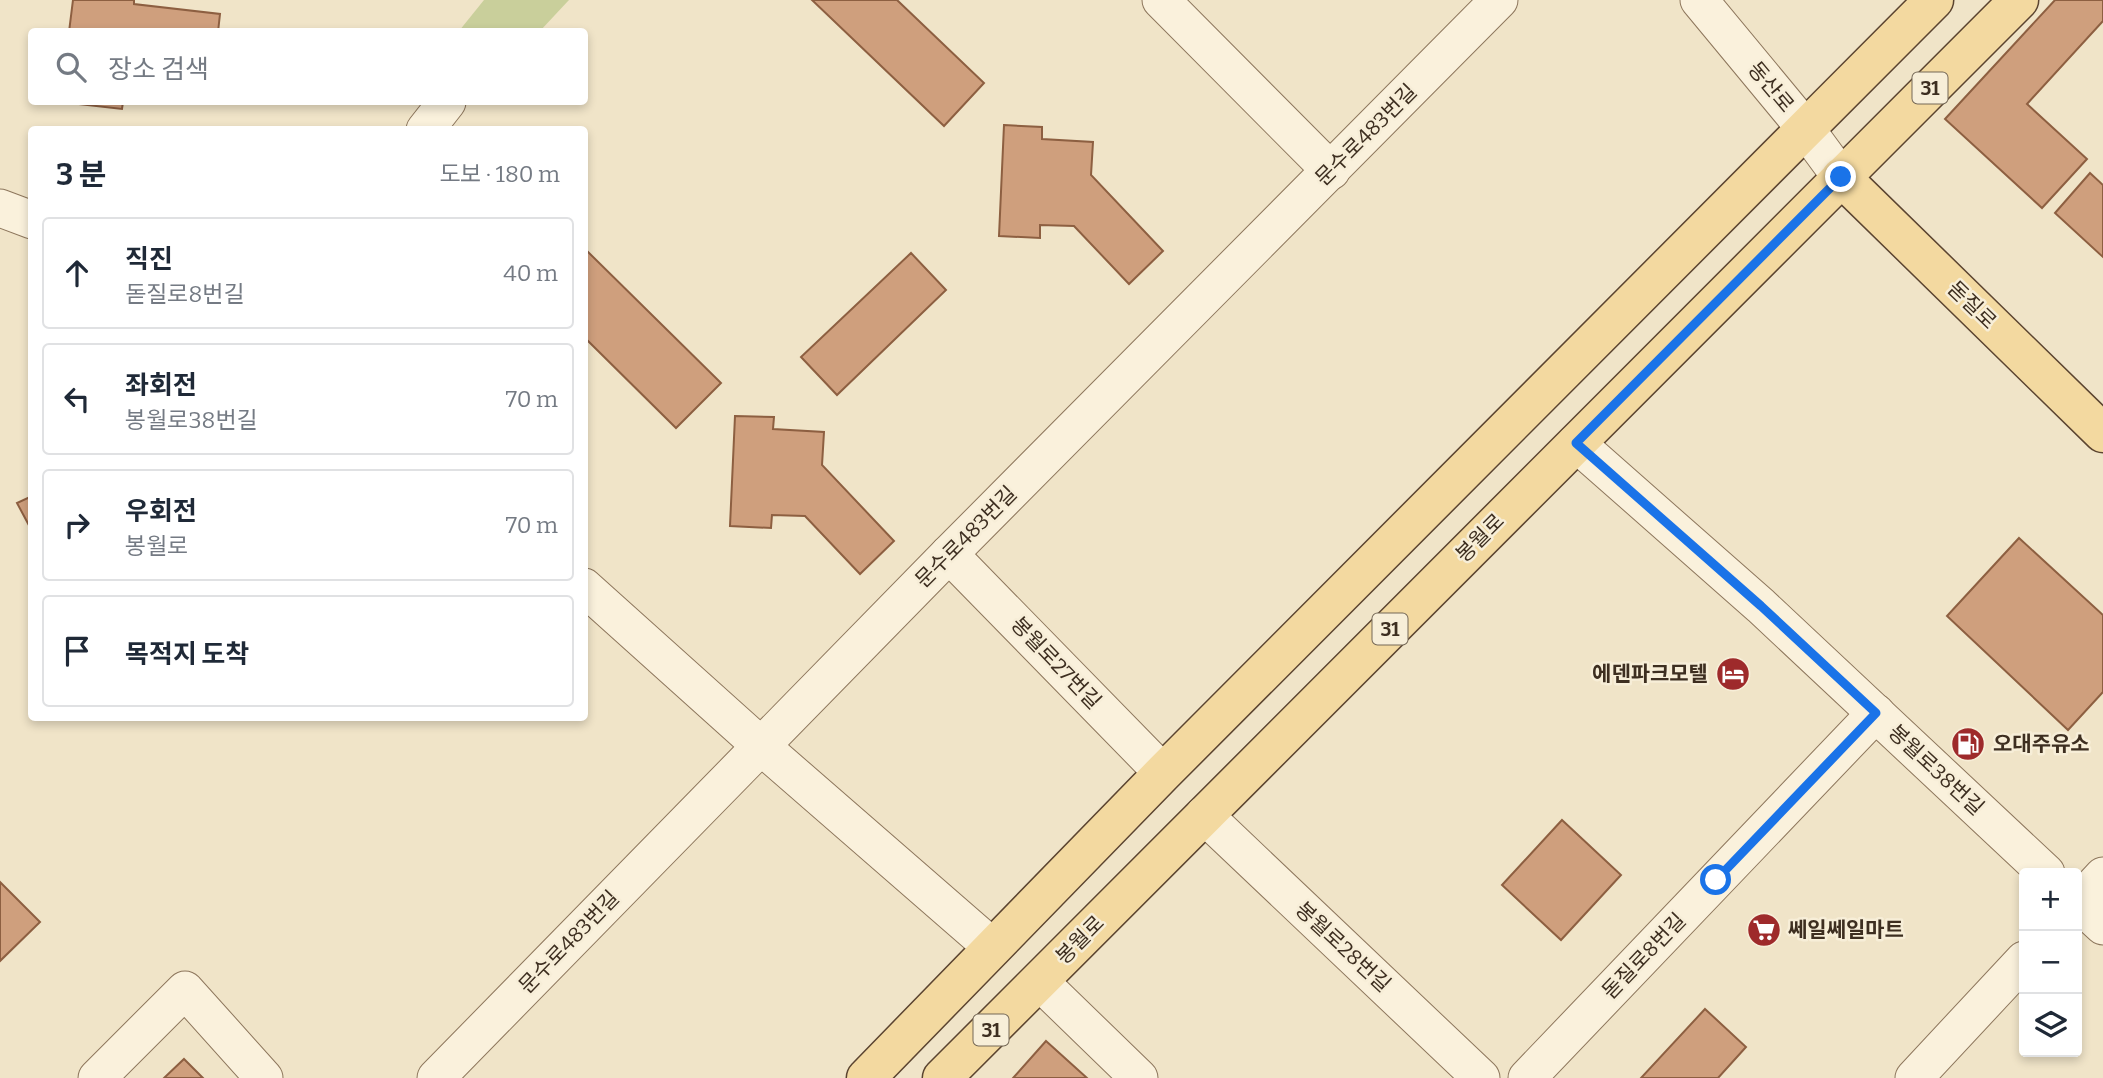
<!DOCTYPE html>
<html lang="ko">
<head>
<meta charset="utf-8">
<style>
  body { margin:0; font-family:Bitter,"Noto Sans KR",serif; background:#f2f2f3; color:#1f2937 }
  .controls { position:absolute; right:21px; bottom:21px; display:grid; overflow:hidden; border-radius:7px; box-shadow:0 4px 10px #0003 }
  .controls button { width:63px; height:63px; display:grid; place-items:center; padding:0; border:0; border-bottom:2px solid #e0e1e3; background:#fff; color:#1f2937; font:35px sans-serif }
  .stop { position:absolute; width:21px; height:21px; margin:-16px; border:5px solid #1a73e8; border-radius:50%; background:#fff }
  .stop.end { background:#1a73e8; border-color:#fff; box-shadow:0 2px 7px #0008 }
  .list { margin:0; padding:0; list-style:none }
  h2 { display:flex; justify-content:space-between; align-items:center; height:91px; margin:0; padding:0 28px; font-size:30px }
  h2 small { font-size:23px; font-weight:400; color:#747a83 }
  .list li { display:grid; grid-template-columns:46px 1fr auto; gap:21px; align-items:center; box-sizing:border-box; height:112px; margin:0 14px 14px; padding:0 14px; border:2px solid #e0e1e3; border-radius:7px }
  .list b { display:block; font-size:26px; white-space:nowrap }
  .list p { margin:0; font-size:23px; white-space:nowrap; color:#747a83 }
  .list em { font-size:23px; font-style:normal; color:#747a83 }
  .icon { flex:none; width:38px; height:38px; fill:none; stroke:currentColor; stroke-width:2; stroke-linecap:round; stroke-linejoin:round }
  .map { position:relative; flex:none; width:2103px; height:1078px; overflow:hidden }
  .search { position:absolute; background:#fff; box-shadow:0 4px 10px #0003; left:28px; top:28px; width:560px; height:77px; display:flex; align-items:center; gap:18px; box-sizing:border-box; padding:0 24px; border-radius:7px; color:#747a83; font-size:26px }
  .panel { position:absolute; background:#fff; box-shadow:0 4px 10px #0003; left:28px; top:126px; width:560px; height:595px; border-radius:7px }
  .map>svg:first-child { display:block }
  .green { fill:#c9cf9b }
  .building { fill:#cf9f7d; stroke:#8d5f41; stroke-width:2 }
  .lines { fill:none; stroke-linecap:round; stroke-linejoin:round }
  .minor-casing { stroke:#8d765c; stroke-width:39 }
  .major-casing { stroke:#5b4430; stroke-width:41 }
  .minor { stroke:#faf1dc; stroke-width:37 }
  .major { stroke:#f3d9a0; stroke-width:38 }
  .route { stroke:#1a73e8; stroke-width:9 }
  .labels { text-anchor:middle; stroke-width:5; stroke-linejoin:round; paint-order:stroke }
  .shield { fill:#f7eed8; stroke:#756857; stroke-width:2 }
  .shield-label { font-size:19px; font-weight:bold; fill:#3d2e20 }
  .street-label { font-size:21px; fill:#3d2e20; stroke:#f7eed8 }
  .poi-label { font-size:21px; font-weight:bold; fill:#3d2e20; stroke:#f7eed8; text-anchor:start }
</style>
</head>
<body>
<div class="map">
<svg width="2103" height="1078" viewBox="0 0 2103 1078">
  <rect width="100%" height="100%" fill="#f0e4c8"/>
  <polygon class="green" points="484,0 569,0 540,31 459,31"/>
  <g class="building">
    <polygon points="73,0 134,0 134,4 220,14 218,32 69,32"/>
    <polygon points="812,0 897,0 984,83 944,126"/>
    <polygon points="2055,0 2103,0 2103,21 2027,104 2087,159 2042,208 1945,119"/>
    <polygon points="61,102 123,102 122,109"/>
    <polygon points="1004,125 1042,127 1042,139 1093,142 1091,175 1163,251 1129,284 1074,226 1040,225 1040,238 999,236"/>
    <polygon points="2090,173 2103,185 2103,257 2055,213"/>
    <polygon points="584,248 721,383 676,428 584,337"/>
    <polygon points="911,253 946,290 837,395 801,357"/>
    <polygon points="735,416 774,417 773,429 824,432 822,465 894,541 860,574 805,516 772,515 771,528 730,526"/>
    <polygon points="32,496 32,531 17,503"/>
    <polygon points="2019,538 2103,615 2103,692 2068,730 1947,616"/>
    <polygon points="1562,820 1621,875 1561,940 1502,885"/>
    <polygon points="0,882 40,922 0,961"/>
    <polygon points="1705,1009 1746,1047 1718,1078 1641,1078"/>
    <polygon points="1046,1041 1087,1078 1013,1078"/>
    <polygon points="184,1059 203,1078 164,1078"/>
  </g>
  <g class="lines">
    <g class="minor-casing">
      <g id="minor">
        <polyline points="1161,0 1331,171"/>
        <polyline points="1699,0 1805,128 1841,177"/>
        <polyline points="425,130 447,102"/>
        <polyline points="0,208 32,220"/>
        <polyline points="1576,443 1761,606 2046,873"/>
        <polyline points="949,554 1163,773"/>
        <polyline points="584,587 761,746 992,947"/>
        <polyline points="1204,815 1481,1078"/>
        <polyline points="2077,902 2103,926"/>
        <polyline points="2077,904 2103,876"/>
        <polyline points="1039,981 1139,1078"/>
        <polyline points="97,1078 185,990 264,1078"/>
        <polyline points="436,1078 949,554 1499,0"/>
        <polyline points="1527,1078 1876,713"/>
        <polyline points="1914,1078 2024,960"/>
      </g>
    </g>
    <g class="major-casing">
      <g id="major">
        <polyline points="1841,177 2103,433"/>
        <polyline points="866,1078 1163,773 1934,0"/>
        <polyline points="942,1078 2019,0"/>
      </g>
    </g>
    <use href="#minor" class="minor"/>
    <use href="#major" class="major"/>
  </g>
  <g class="lines">
    <polyline class="route" points="1716,880 1876,713 1761,606 1576,443 1841,177"/>
  </g>
  <defs>
    <g id="hotel-disc" transform="scale(1.75)"><circle r="9.5" fill="#9e2a2b" stroke="#f7eed8"/><path d="M-6-4.5h1.5V1H6V5H4.5V3h-9V5H-6ZM-4 0a1.8 1.8 0 1 1 3.6 0ZM.5 0V-2.5h3Q6-2.5 6 0Z" fill="#fff"/></g>
    <g id="fuel-disc" transform="scale(1.75)"><circle r="9.5" fill="#9e2a2b" stroke="#f7eed8"/><path d="M-5.5-6h7V0h2V4h1.3V-2.5L3-4.5l.8-.8L6-3V5H2.5V1h-1V6h-7ZM-4.2-4.7v3.2H.2V-4.7Z" fill="#fff"/></g>
    <g id="supermarket-disc" transform="scale(1.75)"><circle r="9.5" fill="#9e2a2b" stroke="#f7eed8"/><path d="M-6-5.5h2.5l.6 2H6L4.5 2H-2.5L-4.4-4H-6ZM-1.5 3.2a1.3 1.3 0 1 0 .1 0ZM3 3.2a1.3 1.3 0 1 0 .1 0Z" fill="#fff"/></g>
  </defs>
  <g fill-rule="evenodd">
    <use href="#hotel-disc" x="1733" y="674"/>
    <use href="#fuel-disc" x="1968" y="744"/>
    <use href="#supermarket-disc" x="1764" y="930"/>
  </g>
  <g class="labels">
    <g class="shield">
      <rect x="1912.5" y="72.5" width="35" height="31" rx="5"/>
      <rect x="1372.5" y="613.5" width="35" height="31" rx="5"/>
      <rect x="973.5" y="1014.5" width="35" height="31" rx="5"/>
    </g>
    <g class="shield-label">
      <text x="1930" y="95">31</text>
      <text x="1390" y="636">31</text>
      <text x="991" y="1037">31</text>
    </g>
    <g class="street-label">
      <text transform="translate(1771 87) rotate(50)" y="7">동산로</text>
      <text transform="translate(1366 135) rotate(-45)" y="7">문수로483번길</text>
      <text transform="translate(1972 305) rotate(44)" y="7">돋질로</text>
      <text transform="translate(966 537) rotate(-45)" y="7">문수로483번길</text>
      <text transform="translate(1480 538) rotate(-45)" y="7">봉월로</text>
      <text transform="translate(1056 663) rotate(46)" y="7">봉월로27번길</text>
      <text transform="translate(1936 770) rotate(43)" y="7">봉월로38번길</text>
      <text transform="translate(1080 940) rotate(-45)" y="7">봉월로</text>
      <text transform="translate(569 942) rotate(-46)" y="7">문수로483번길</text>
      <text transform="translate(1343 947) rotate(43)" y="7">봉월로28번길</text>
      <text transform="translate(1644 956) rotate(-46)" y="7">돋질로8번길</text>
    </g>
    <g class="poi-label">
      <text x="1708" y="681" text-anchor="end">에덴파크모텔</text>
      <text x="1993" y="751">오대주유소</text>
      <text x="1788" y="937">쎄일쎄일마트</text>
    </g>
  </g>
</svg>
<div class="controls">
<button>+</button>
<button>−</button>
<button><svg class="icon" aria-label="layers" viewBox="0 0 24 24"><path d="M12 4l9 5-9 5-9-5zM3 14l9 5 9-5"/></svg></button>
</div>
<div class="stop" style="left:1716px;top:880px"></div>
<div class="stop end" style="left:1841px;top:177px"></div>
<div class="search"><svg class="icon" aria-label="search" viewBox="0 0 24 24"><circle cx="10" cy="10" r="6"/><path d="M15 15l6 6"/></svg>장소 검색</div>
<section class="panel">
<h2>3 분<small>도보 · 180 m</small></h2>
<ul class="list">
<li><svg class="icon" aria-label="ahead" viewBox="0 0 24 24"><path d="M12 20V5M6 11l6-6 6 6"/></svg><div><b>직진</b><p>돋질로8번길</p></div><em>40 m</em></li>
<li><svg class="icon" aria-label="left" viewBox="0 0 24 24"><path d="M17 20v-9H6M10 6l-5 5 5 5"/></svg><div><b>좌회전</b><p>봉월로38번길</p></div><em>70 m</em></li>
<li><svg class="icon" aria-label="right" viewBox="0 0 24 24"><path d="M7 20v-9h11M14 6l5 5-5 5"/></svg><div><b>우회전</b><p>봉월로</p></div><em>70 m</em></li>
<li><svg class="icon" aria-label="arrive" viewBox="0 0 24 24"><path d="M6 21V4h12l-3 4 3 4H6"/></svg><div><b>목적지 도착</b></div></li>
</ul>
</section>
</div>
</body>
</html>
